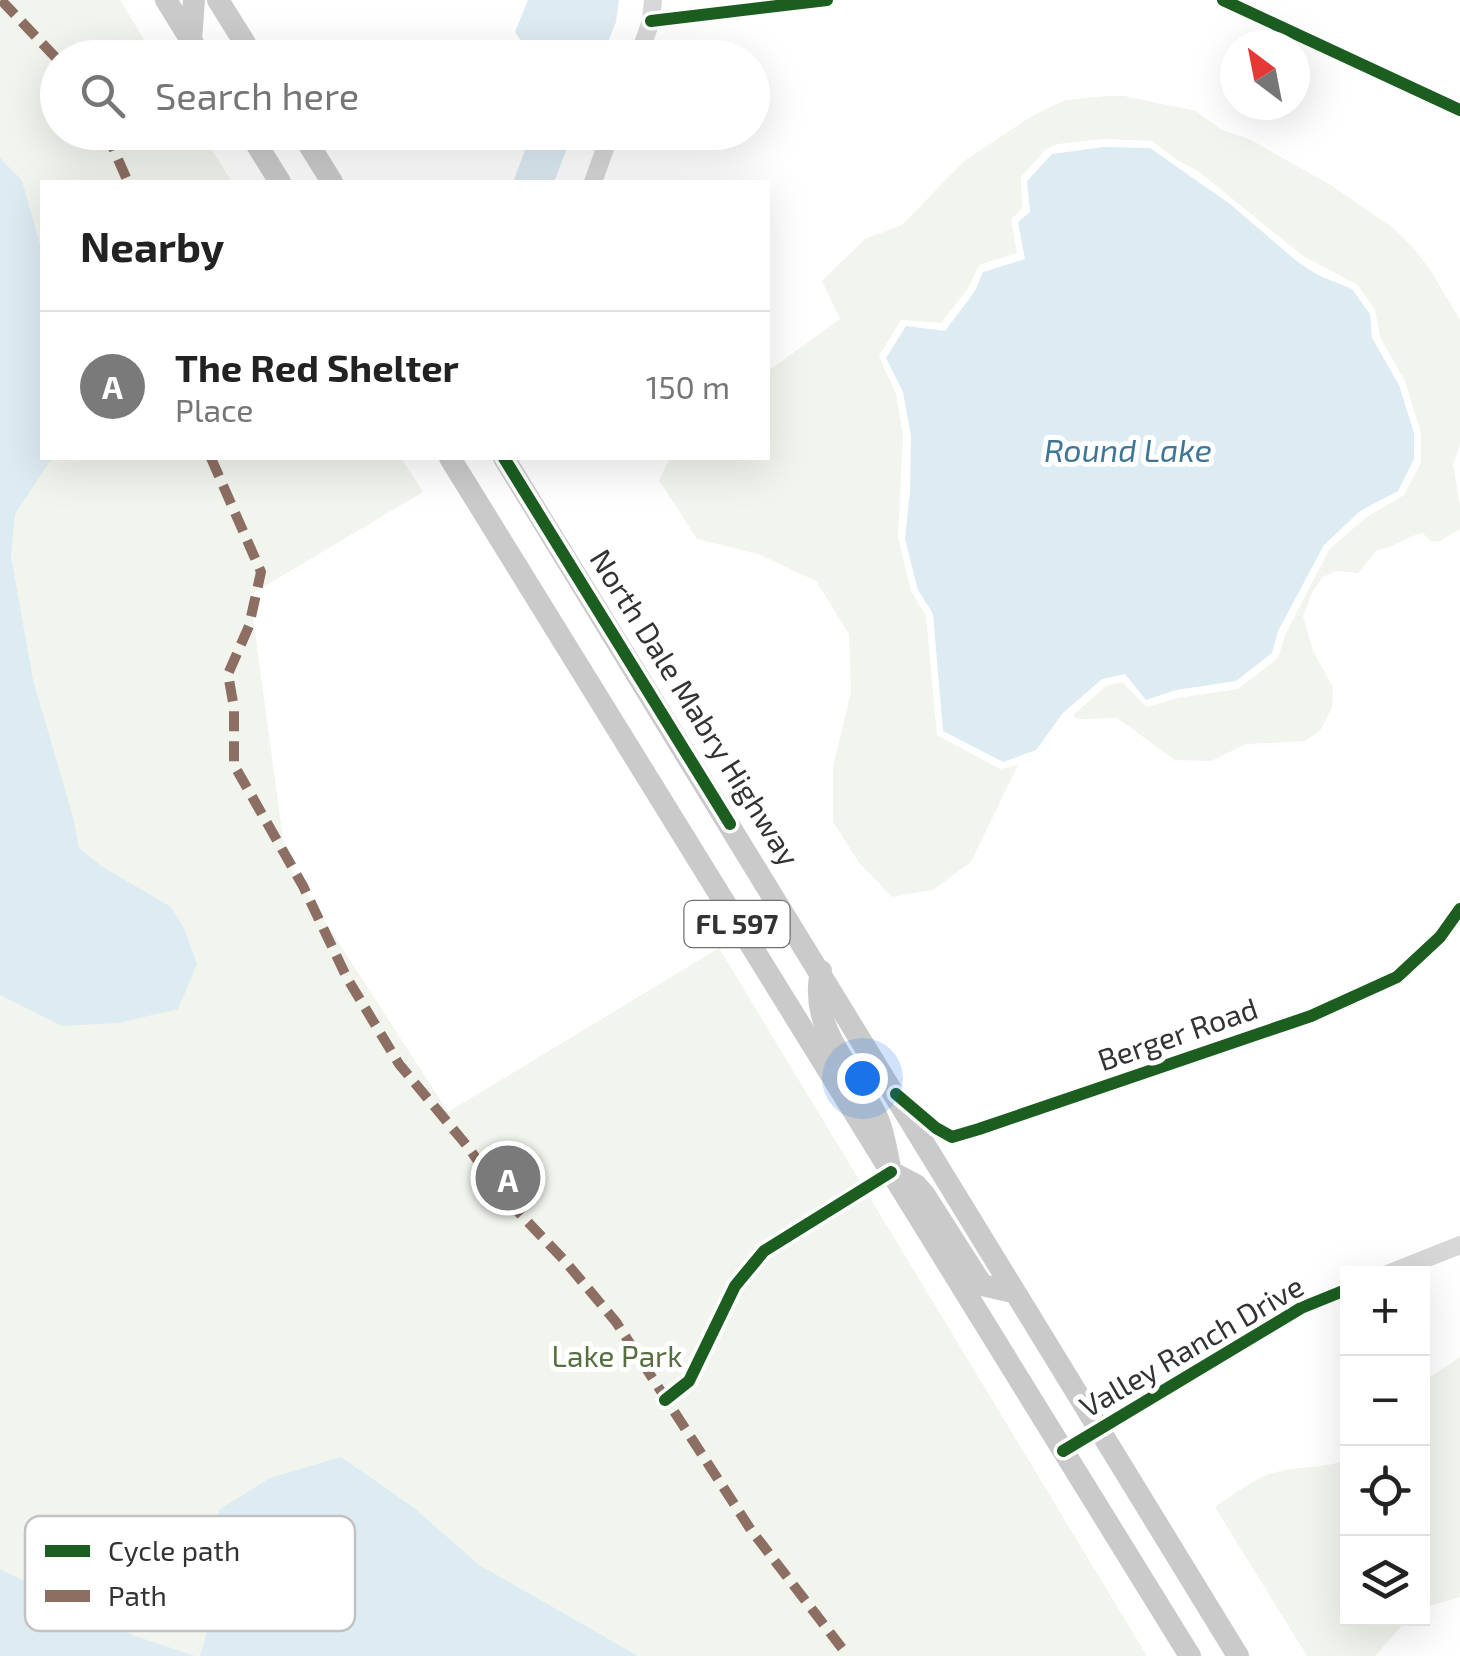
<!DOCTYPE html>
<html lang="en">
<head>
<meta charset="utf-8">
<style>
  body { margin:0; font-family:"Exo 2",sans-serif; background:#f2f2f2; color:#222 }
  .controls { position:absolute; right:30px; bottom:30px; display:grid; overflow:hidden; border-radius:0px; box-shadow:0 10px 40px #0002 }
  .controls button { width:90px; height:90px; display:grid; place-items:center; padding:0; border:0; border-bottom:2px solid #e0e0e0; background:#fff; color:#222; font:50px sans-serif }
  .compass { position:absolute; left:1220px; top:30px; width:90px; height:90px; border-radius:50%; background:#fff; box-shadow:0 10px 40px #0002; rotate:328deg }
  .you { position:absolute; left:862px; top:1078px; width:35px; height:35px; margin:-25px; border:8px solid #fff; border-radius:50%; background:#1a73e8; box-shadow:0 0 0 15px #1a73e833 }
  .badge { display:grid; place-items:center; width:65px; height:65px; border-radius:50%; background:#7a7a7a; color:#fff; font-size:32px; font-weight:700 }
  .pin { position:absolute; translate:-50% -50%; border:5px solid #fff; box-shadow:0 2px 10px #0006 }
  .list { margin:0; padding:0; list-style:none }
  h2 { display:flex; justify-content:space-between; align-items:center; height:130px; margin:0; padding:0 40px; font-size:42px }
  h2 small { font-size:32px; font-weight:400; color:#767676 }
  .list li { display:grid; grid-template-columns:65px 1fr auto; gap:30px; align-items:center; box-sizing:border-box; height:150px; padding:0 40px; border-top:2px solid #e0e0e0 }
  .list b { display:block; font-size:38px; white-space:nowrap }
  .list p { margin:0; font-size:32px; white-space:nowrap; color:#767676 }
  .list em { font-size:32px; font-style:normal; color:#767676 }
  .icon { flex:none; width:55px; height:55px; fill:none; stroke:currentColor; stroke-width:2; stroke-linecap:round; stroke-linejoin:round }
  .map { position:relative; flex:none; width:1460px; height:1656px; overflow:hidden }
  .search { position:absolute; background:#fff; box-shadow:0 10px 40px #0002; left:40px; top:40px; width:730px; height:110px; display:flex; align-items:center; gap:25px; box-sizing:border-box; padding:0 35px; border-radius:55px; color:#767676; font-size:38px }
  .panel { position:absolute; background:#fff; box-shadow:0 10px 40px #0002; left:40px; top:180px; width:730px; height:280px; border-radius:0px }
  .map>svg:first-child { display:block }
  .green { fill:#f1f5ed }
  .water { fill:#ddebf3 }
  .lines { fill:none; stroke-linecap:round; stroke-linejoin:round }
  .minor { stroke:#d7d7d7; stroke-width:18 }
  .major { stroke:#cacaca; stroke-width:22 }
  .quiet { stroke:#8d6e63; stroke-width:10; stroke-dasharray:20 10; stroke-linecap:butt }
  .cycleway-casing { stroke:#fff; stroke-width:19 }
  .cycleway { stroke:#1b5e20; stroke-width:12 }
  .labels { text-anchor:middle; stroke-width:10; stroke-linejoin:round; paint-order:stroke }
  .shield { fill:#fff; stroke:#707070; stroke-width:2.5 }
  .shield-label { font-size:28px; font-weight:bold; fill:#333 }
  .street-label { font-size:30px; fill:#333; stroke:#fff }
  .park-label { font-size:30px; fill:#56703f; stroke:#fff }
  .water-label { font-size:32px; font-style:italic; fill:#3f7597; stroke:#fff }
  .key { fill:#fff; stroke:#c2c2c2; stroke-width:2.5 }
  .key-label { font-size:28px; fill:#333 }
</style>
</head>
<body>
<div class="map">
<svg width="1460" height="1656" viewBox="0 0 1460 1656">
  <rect width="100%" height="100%" fill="#fff"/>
  <g class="green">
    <polygon points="0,0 120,0 155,57 58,58 58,132 201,133 232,182 42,182 42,458 401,458 423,492 250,595 286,861 448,1112 719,948 1147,1656 0,1656"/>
    <path d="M1107 96H1124L1196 111 1220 129 1251 140 1334 187 1393 228 1413 247 1431 271 1460 320V444L1453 465 1460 505V529L1438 542 1429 540 1423 533C1406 536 1394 548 1377 550L1358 573 1336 571 1323 577 1313 591 1303 616 1313 651 1333 687 1332 708 1320 731 1305 741 1246 744 1211 761 1175 760 1117 718 1077 719 1073 715 1106 686 1122 682 1147 707 1177 698 1238 689 1278 658 1285 635 1329 550 1365 518 1404 495 1421 462V433L1405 381 1380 337 1375 310 1358 285 1303 256 1198 171 1177 160 1152 141 1103 139 1058 144 1046 149 1021 177 1022 208 1011 220 1017 253 979 265 969 287 941 323 901 320 879 356 896 394 903 436 898 537 911 591 926 616 937 735 1000 769 1018 765 971 862 933 890 892 897 860 864 833 822V767L851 692 849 634 816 581 758 554 697 539 659 480 670 458H768V371L840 319 822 281 865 239 902 225 964 161 1032 116 1065 100Z"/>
    <polygon points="1460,1357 1460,1597 1423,1608 1423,1382"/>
    <path d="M1347 1459 1348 1618 1408 1619 1375 1656H1307L1215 1507C1232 1496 1251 1480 1270 1474 1295 1465 1324 1470 1347 1459Z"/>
  </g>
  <g class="water">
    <polygon points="528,0 619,0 616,22 602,57 532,57 515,32"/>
    <polygon points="532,132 573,133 554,182 513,182"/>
    <polygon points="1104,147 1150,148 1230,204 1299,263 1320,276 1352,289 1370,314 1372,338 1399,385 1414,433 1414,459 1398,491 1360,511 1324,545 1278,631 1272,653 1236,681 1176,690 1146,700 1125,674 1102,679 1063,713 1036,750 1003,762 943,731 933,614 918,590 905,539 910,491 911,436 903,392 886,358 906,326 945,331 975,291 983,272 1025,259 1018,222 1030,212 1027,181 1052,154"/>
    <polygon points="0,158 22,181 42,252 42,458 52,458 15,514 11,556 33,680 73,817 79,848 101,866 171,907 184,928 197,964 178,1009 118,1023 62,1026 0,995"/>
    <path d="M341 1457 413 1507 479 1565 638 1656H200C217 1606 212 1561 219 1510L270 1478Z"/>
    <polygon points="0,1569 132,1635 195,1656 0,1656"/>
  </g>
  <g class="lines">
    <g class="minor">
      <polyline points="1223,0 1460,110"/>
      <polyline points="651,21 827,0"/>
      <polyline points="638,58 651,21 653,0"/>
      <polyline points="593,182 611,132"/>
      <polyline points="897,1094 936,1128 952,1137 979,1129 1311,1016 1397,977 1440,937 1460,909"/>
      <polyline points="1387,1274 1460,1245"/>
      <polyline points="665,1400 689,1381 735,1286 764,1251 891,1172"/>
      <polyline points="1063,1451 1301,1308 1348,1289"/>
    </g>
    <g class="major">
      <polyline points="166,0 202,58"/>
      <polyline points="218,0 254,58"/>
      <polyline points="191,40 194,0"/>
      <polyline points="249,132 280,182"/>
      <polyline points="301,132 332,182"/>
      <polyline points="450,458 1190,1656"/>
      <polyline points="504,458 1238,1656"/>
      <path d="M821 971C808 1030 855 1069 878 1119 885 1136 887 1155 891 1172L916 1185 924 1194 982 1285 1013 1292"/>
    </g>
    <g class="quiet">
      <polyline points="1,0 58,60"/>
      <polyline points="106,132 128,182"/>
      <polyline points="211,458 261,572 249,626 228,674 234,708 234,765 303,886 347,978 399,1064 468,1147 503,1196 564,1260 616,1322 751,1530 848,1656"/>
    </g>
    <g class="cycleway-casing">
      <g id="cycleway">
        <polyline points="1223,0 1460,110"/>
        <polyline points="651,21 827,0"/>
        <polyline points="504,458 730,824"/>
        <polyline points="896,1094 936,1128 952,1137 979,1129 1311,1016 1397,977 1440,937 1460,909"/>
        <polyline points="665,1400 689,1381 735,1286 764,1251 891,1172"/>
        <polyline points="1063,1451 1301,1308 1348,1289"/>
      </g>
    </g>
    <use href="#cycleway" class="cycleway"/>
  </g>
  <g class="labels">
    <rect class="shield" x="684.5" y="901" width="105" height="46" rx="8"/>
    <g class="shield-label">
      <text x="737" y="934">FL 597</text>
    </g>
    <g class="street-label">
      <text transform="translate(694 708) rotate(58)" y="10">North Dale Mabry Highway</text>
      <text transform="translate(1178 1035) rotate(-19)" y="10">Berger Road</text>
      <text transform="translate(1192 1347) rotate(-30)" y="10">Valley Ranch Drive</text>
    </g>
    <g class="park-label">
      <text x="617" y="1367">Lake Park</text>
    </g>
    <g class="water-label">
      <text x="1128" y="462">Round Lake</text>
    </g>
  </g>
  <rect x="25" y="1516" width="330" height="115" rx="15" class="key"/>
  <rect x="45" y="1545" width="45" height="12" fill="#1b5e20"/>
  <rect x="45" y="1590" width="45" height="12" fill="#8d6e63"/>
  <g class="key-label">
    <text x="108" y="1561">Cycle path</text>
    <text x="108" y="1606">Path</text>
  </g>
</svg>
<div class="controls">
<button>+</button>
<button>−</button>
<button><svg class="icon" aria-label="locate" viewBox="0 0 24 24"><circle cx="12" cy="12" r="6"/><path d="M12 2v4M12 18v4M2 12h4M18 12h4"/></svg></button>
<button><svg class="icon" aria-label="layers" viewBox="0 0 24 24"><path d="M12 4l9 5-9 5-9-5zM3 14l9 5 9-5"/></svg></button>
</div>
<svg class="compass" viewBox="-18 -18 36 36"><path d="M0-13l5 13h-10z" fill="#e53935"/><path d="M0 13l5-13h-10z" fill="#767676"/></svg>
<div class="you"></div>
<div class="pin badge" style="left:508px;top:1178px">A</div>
<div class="search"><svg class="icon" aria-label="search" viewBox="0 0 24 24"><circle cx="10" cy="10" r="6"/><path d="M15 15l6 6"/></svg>Search here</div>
<section class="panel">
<h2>Nearby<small></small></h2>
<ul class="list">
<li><span class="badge">A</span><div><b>The Red Shelter</b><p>Place</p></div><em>150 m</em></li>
</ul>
</section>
</div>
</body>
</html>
